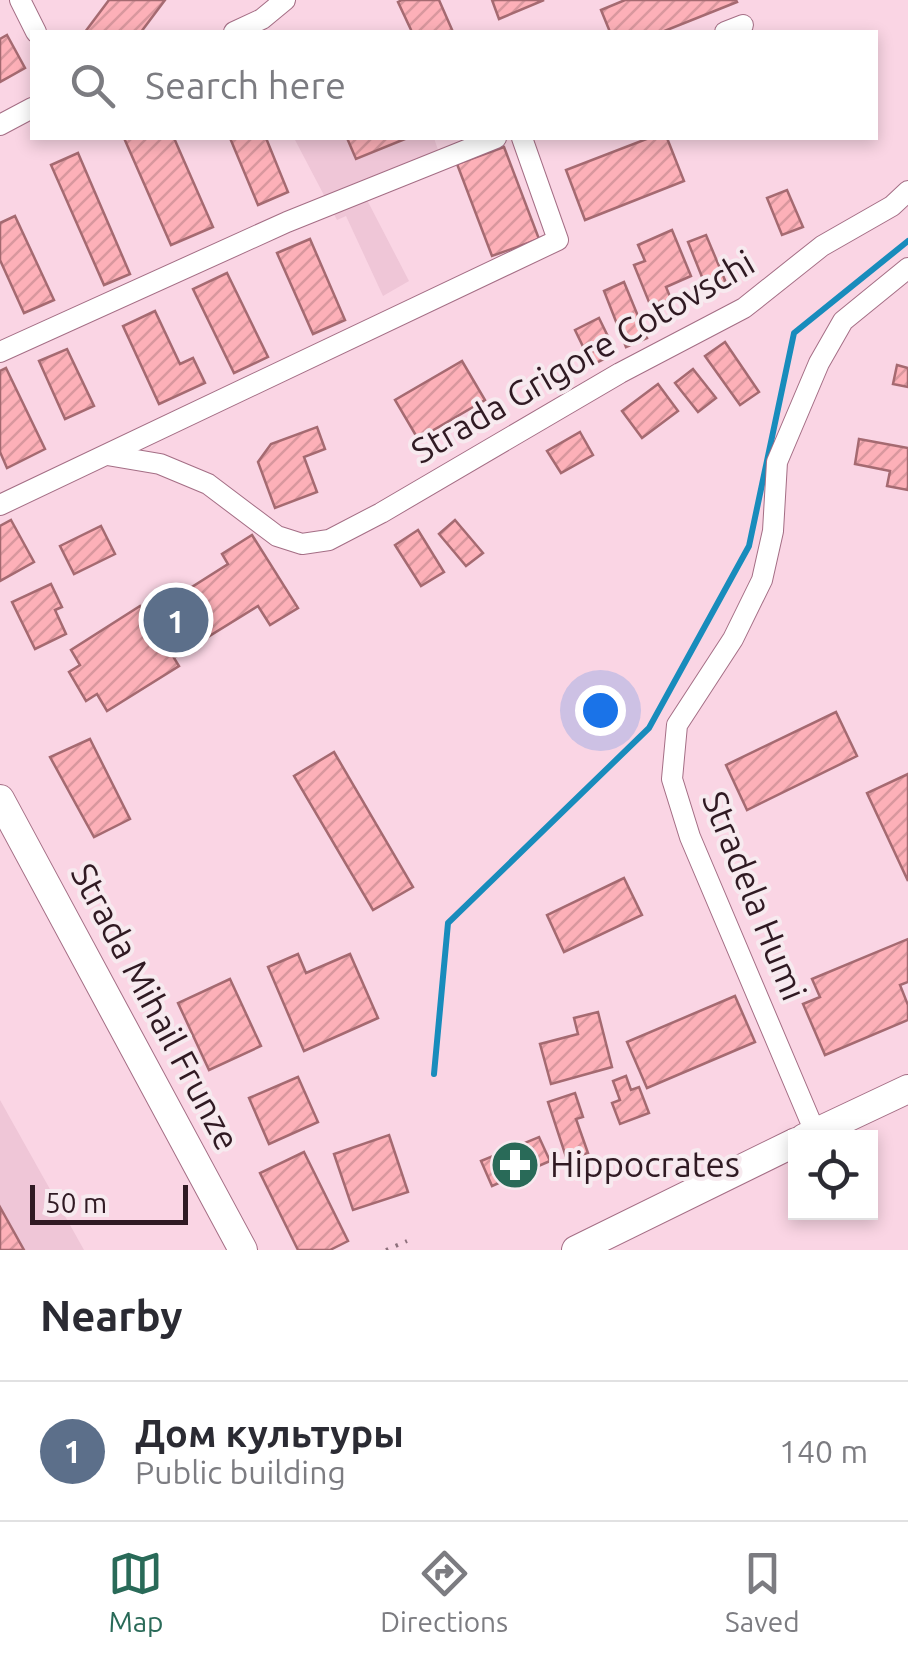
<!DOCTYPE html>
<html lang="en">
<head>
<meta charset="utf-8">
<style>
  body { margin:0; font-family:Ubuntu,sans-serif; background:#f7f7f7; color:#2b2b33 }
  .controls { position:absolute; right:30px; bottom:30px; display:grid; overflow:hidden; border-radius:0px; box-shadow:0 5px 15px #0003 }
  .controls button { width:90px; height:90px; display:grid; place-items:center; padding:0; border:0; border-bottom:2px solid #e1e1e2; background:#fff; color:#2b2b33; font:50px sans-serif }
  .scale { position:absolute; left:30px; bottom:25px; width:158px; box-sizing:border-box; padding-left:10px; border:5px solid #301a23; border-top:0; font-size:28px; line-height:35px; white-space:nowrap; color:#301a23; -webkit-text-stroke:8px #f7eaef; paint-order:stroke }
  .you { position:absolute; left:600px; top:710px; width:35px; height:35px; margin:-25px; border:8px solid #fff; border-radius:50%; background:#1a73e8; box-shadow:0 0 0 15px #1a73e833 }
  .badge { display:grid; place-items:center; width:65px; height:65px; border-radius:50%; background:#296a58; color:#fff; font-size:32px; font-weight:700 }
  .pin { position:absolute; translate:-50% -50%; border:5px solid #fff; box-shadow:0 2px 10px #0006 }
  .list { margin:0; padding:0; list-style:none }
  h2 { display:flex; justify-content:space-between; align-items:center; height:130px; margin:0; padding:0 40px; font-size:42px }
  h2 small { font-size:32px; font-weight:400; color:#7c7c81 }
  .list li { display:grid; grid-template-columns:65px 1fr auto; gap:30px; align-items:center; box-sizing:border-box; height:140px; padding:0 40px; border-top:2px solid #e1e1e2 }
  .list b { display:block; font-size:38px; white-space:nowrap }
  .list p { margin:0; font-size:32px; white-space:nowrap; color:#7c7c81 }
  .list em { font-size:32px; font-style:normal; color:#7c7c81 }
  .icon { flex:none; width:55px; height:55px; fill:none; stroke:currentColor; stroke-width:2; stroke-linecap:round; stroke-linejoin:round }
  .map { position:relative; flex:none; width:908px; height:1250px; overflow:hidden }
  .search { position:absolute; background:#fff; box-shadow:0 5px 15px #0003; left:30px; right:30px; top:30px; height:110px; display:flex; align-items:center; gap:25px; box-sizing:border-box; padding:0 35px; border-radius:0px; color:#7c7c81; font-size:38px }
  .sheet { height:270px; background:#fff }
  nav { display:flex; justify-content:space-around; align-items:center; box-sizing:border-box; height:140px; border-top:2px solid #e1e1e2; background:#fff; font-size:28px; color:#7c7c81 }
  nav a { display:grid; justify-items:center; gap:5px }
  nav .on { color:#296a58 }
  .map>svg:first-child { display:block }
  .built { fill:#efc6d7 }
  .lines { fill:none; stroke-linecap:round; stroke-linejoin:round }
  .stream { stroke:#188cbc; stroke-width:6 }
  .building { fill:url(#building-hatch); stroke:#a56a71; stroke-width:2.5 }
  .minor-casing { stroke:#a46e85; stroke-width:22 }
  .major-casing { stroke:#a46e85; stroke-width:30 }
  .path { stroke:#8d707c; stroke-width:4; stroke-dasharray:2.5 8; stroke-linecap:butt }
  .minor { stroke:#fff; stroke-width:20 }
  .major { stroke:#fff; stroke-width:28 }
  .labels { text-anchor:middle; stroke-width:8; stroke-linejoin:round; paint-order:stroke }
  .street-label { font-size:35px; fill:#301a23; stroke:#f7eaef }
  .poi-label { font-size:35px; fill:#301a23; stroke:#f7eaef; text-anchor:start }
</style>
</head>
<body>
<div class="map">
<svg width="908" height="1250" viewBox="0 0 908 1250">
  <defs>
    <pattern id="building-hatch" width="6" height="6" patternUnits="userSpaceOnUse" patternTransform="scale(2.5)"><rect width="6" height="6" fill="#fdb0b8"/><path d="M-1 1l2-2M0 6l6-6M5 7l2-2" fill="none" stroke="#d9979e"/></pattern>
  </defs>
  <rect width="100%" height="100%" fill="#fad5e4"/>
  <g class="built">
    <polygon points="294,138 434,138 442,162 366,198 409,281 383,296 346,216 337,220"/>
    <polygon points="0,1100 84,1250 0,1250"/>
  </g>
  <g class="lines">
    <polyline class="stream" points="434,1074 448,923 649,728 749,546 794,333 908,241"/>
  </g>
  <g class="building">
    <polygon points="109,0 165,0 141,32 85,32"/>
    <polygon points="402,0 439,0 453,32 412,32 398,2"/>
    <polygon points="492,0 544,0 499,19"/>
    <polygon points="625,0 736,0 737,2 662,32 610,32 601,10"/>
    <polygon points="7,35 25,68 0,82 0,39"/>
    <polygon points="124,138 174,138 213,227 171,245"/>
    <polygon points="230,138 266,138 288,192 258,205"/>
    <polygon points="347,138 404,138 405,139 356,159"/>
    <polygon points="649,138 667,138 684,181 585,220 566,170"/>
    <polygon points="504,147 539,239 492,256 457,164"/>
    <polygon points="78,153 130,274 104,285 51,165"/>
    <polygon points="787,190 803,227 782,235 767,198"/>
    <polygon points="15,216 54,300 24,313 0,260 0,223"/>
    <polygon points="672,230 691,276 666,287 671,299 651,307 634,265 645,261 638,245"/>
    <polygon points="706,235 727,285 708,292 688,242"/>
    <polygon points="310,239 345,320 313,334 277,253"/>
    <polygon points="227,273 268,357 234,373 193,289"/>
    <polygon points="624,282 647,338 626,347 604,291"/>
    <polygon points="155,311 180,364 193,358 205,383 159,404 123,326"/>
    <polygon points="599,318 616,353 592,365 575,330"/>
    <polygon points="725,342 759,392 740,405 705,356"/>
    <polygon points="67,349 94,406 65,419 39,361"/>
    <polygon points="462,361 485,400 418,439 395,400"/>
    <polygon points="897,365 908,368 908,387 893,384"/>
    <polygon points="6,368 45,449 7,468 0,452 0,371"/>
    <polygon points="693,369 716,398 698,412 675,383"/>
    <polygon points="658,384 678,411 642,438 622,411"/>
    <polygon points="317,427 325,449 304,457 317,492 275,508 258,462 271,444"/>
    <polygon points="580,432 593,455 561,473 547,451"/>
    <polygon points="859,439 908,448 908,490 887,486 890,471 855,464"/>
    <polygon points="11,520 34,562 0,581 0,526"/>
    <polygon points="455,520 483,553 466,566 439,534"/>
    <polygon points="101,526 115,554 74,574 60,546"/>
    <polygon points="418,530 444,572 421,586 395,545"/>
    <polygon points="252,535 298,608 270,625 258,606 174,658 179,666 107,711 97,694 86,701 69,672 80,665 71,650 140,606 146,616 228,564 222,554"/>
    <polygon points="51,584 62,607 55,610 66,634 35,649 12,602"/>
    <polygon points="836,712 857,756 747,810 726,765"/>
    <polygon points="90,739 130,819 94,837 50,757"/>
    <polygon points="334,752 413,887 373,910 294,776"/>
    <polygon points="908,774 908,881 867,793"/>
    <polygon points="624,878 642,915 564,952 547,915"/>
    <polygon points="908,939 908,982 900,985 908,1005 908,1020 825,1055 803,1004 820,997 812,979"/>
    <polygon points="298,954 306,973 350,954 378,1018 304,1051 268,967"/>
    <polygon points="230,979 261,1046 209,1070 178,1003"/>
    <polygon points="735,996 755,1042 647,1088 627,1042"/>
    <polygon points="598,1012 612,1067 551,1084 540,1044 578,1034 574,1018"/>
    <polygon points="626,1076 631,1090 639,1087 649,1113 620,1124 612,1103 620,1100 613,1081"/>
    <polygon points="298,1077 318,1122 269,1144 249,1098"/>
    <polygon points="575,1093 583,1117 576,1119 588,1153 567,1160 548,1102"/>
    <polygon points="389,1135 408,1192 353,1210 334,1154"/>
    <polygon points="539,1137 550,1161 492,1186 481,1161"/>
    <polygon points="304,1152 348,1241 330,1250 298,1250 260,1173"/>
    <polygon points="0,1207 24,1250 0,1250"/>
  </g>
  <g class="lines">
    <g class="minor-casing">
      <g id="minor">
        <polyline points="20,0 36,32"/>
        <polyline points="234,32 262,19 285,0"/>
        <polyline points="725,32 743,25"/>
        <polyline points="0,125 32,108"/>
        <polyline points="0,352 287,222 496,138"/>
        <polyline points="107,455 160,464 208,484 277,536 302,544 329,540 381,513 620,373 744,308 822,246 892,206 908,191"/>
        <polyline points="0,505 558,240 522,138"/>
        <polyline points="815,1132 690,837 672,779 677,725 733,639 762,580 773,531 777,462 819,363 843,321 908,268"/>
      </g>
    </g>
    <g class="major-casing">
      <g id="major">
        <polyline points="0,799 243,1250"/>
        <polyline points="804,1138 908,1089"/>
        <polyline points="576,1250 796,1142"/>
      </g>
    </g>
    <polyline class="path" points="386,1250 407,1241"/>
    <use href="#minor" class="minor"/>
    <use href="#major" class="major"/>
  </g>
  <defs>
    <g id="pharmacy-disc" transform="scale(2.5)"><circle r="9.5" fill="#296a58" stroke="#f7eaef"/><path d="M-2-6h4v4h4v4h-4v4h-4v-4h-4v-4h4Z" fill="#fff"/></g>
  </defs>
  <g fill-rule="evenodd">
    <use href="#pharmacy-disc" x="515" y="1165"/>
  </g>
  <g class="labels">
    <g class="street-label">
      <text transform="translate(583 357) rotate(-30)" y="12">Strada Grigore Cotovschi</text>
      <text transform="translate(754 896) rotate(68)" y="12">Stradela Humi</text>
      <text transform="translate(155 1007) rotate(62)" y="12">Strada Mihail Frunze</text>
    </g>
    <g class="poi-label">
      <text x="550" y="1177">Hippocrates</text>
    </g>
  </g>
</svg>
<div class="controls">
<button><svg class="icon" aria-label="locate" viewBox="0 0 24 24"><circle cx="12" cy="12" r="6"/><path d="M12 2v4M12 18v4M2 12h4M18 12h4"/></svg></button>
</div>
<div class="scale">50 m</div>
<div class="you"></div>
<div class="pin badge" style="left:176px;top:620px;background:#5c6f8a">1</div>
<div class="search"><svg class="icon" aria-label="search" viewBox="0 0 24 24"><circle cx="10" cy="10" r="6"/><path d="M15 15l6 6"/></svg>Search here</div>
</div>
<section class="sheet">
<h2>Nearby<small></small></h2>
<ul class="list">
<li><span class="badge" style="background:#5c6f8a">1</span><div><b>Дом культуры</b><p>Public building</p></div><em>140 m</em></li>
</ul>
</section>
<nav>
<a class="on"><svg class="icon" aria-label="map" viewBox="0 0 24 24"><path d="M3 6l6-2 6 2 6-2v14l-6 2-6-2-6 2zM9 4v14M15 6v14"/></svg>Map</a>
<a><svg class="icon" aria-label="directions" viewBox="0 0 24 24"><path d="M12 3l9 9-9 9-9-9zM9 14v-3h6M13 9l2 2-2 2"/></svg>Directions</a>
<a><svg class="icon" aria-label="saved" viewBox="0 0 24 24"><path d="M7 4h10v16l-5-4-5 4z"/></svg>Saved</a>
</nav>
</body>
</html>
